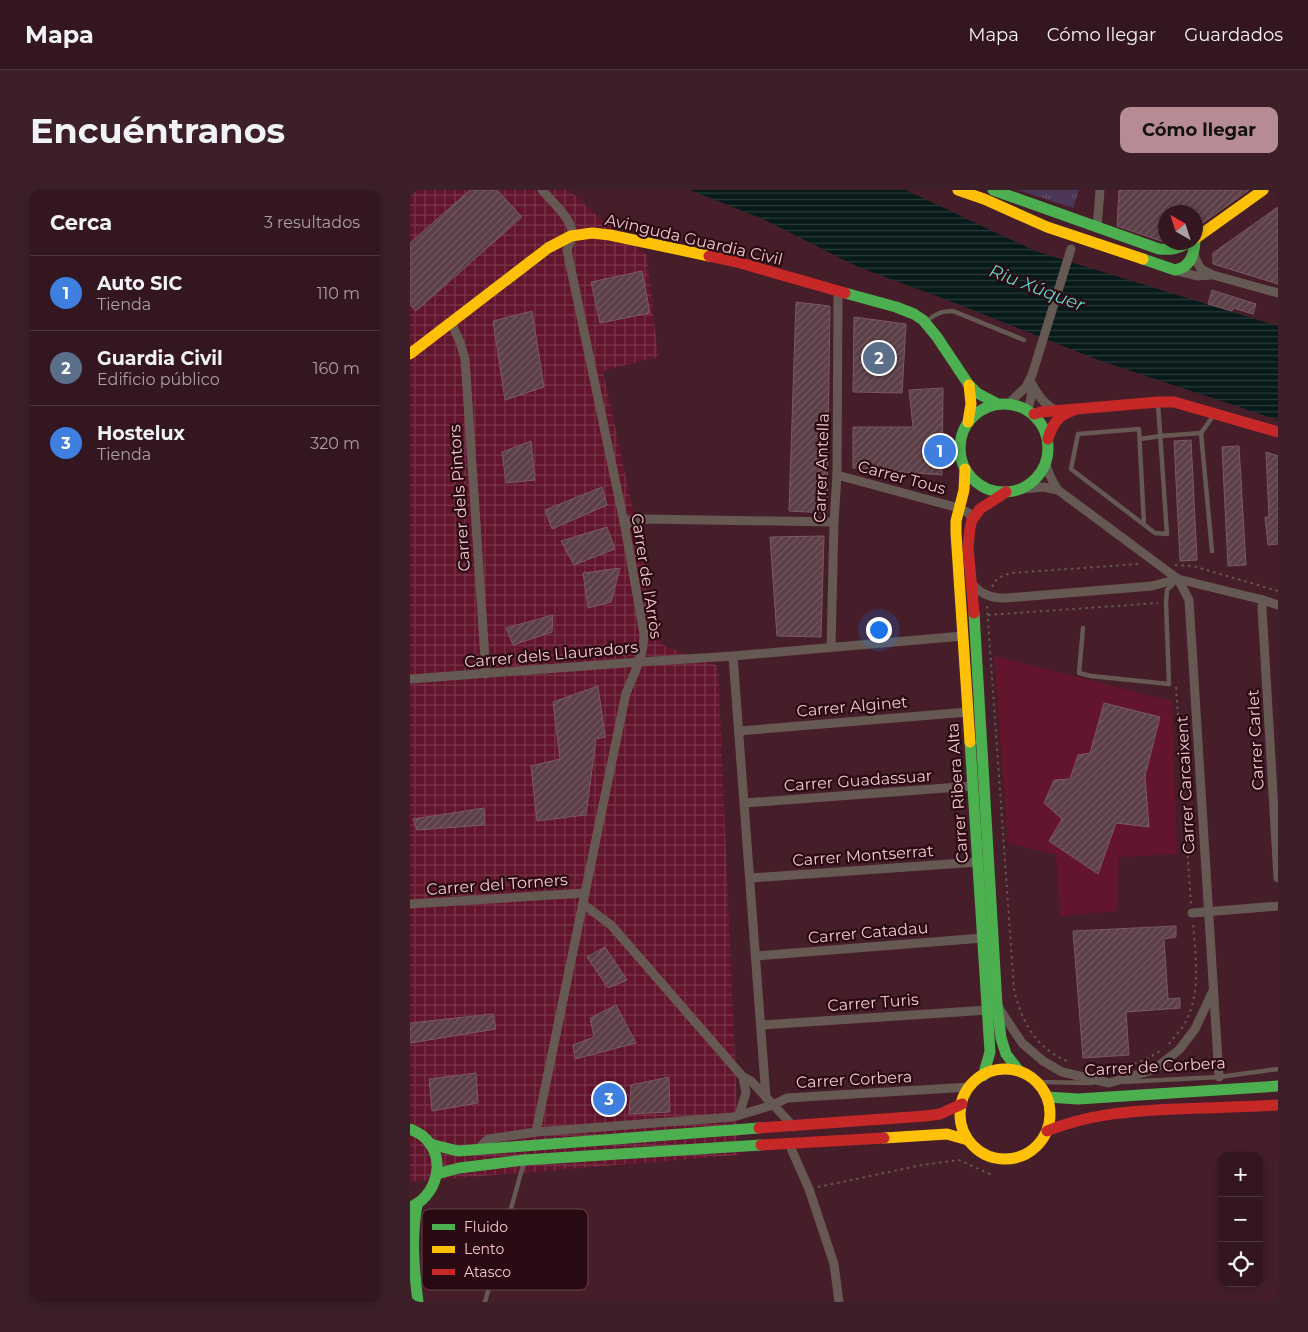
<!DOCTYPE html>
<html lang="es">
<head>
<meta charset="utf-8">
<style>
  body { margin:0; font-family:Montserrat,sans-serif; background:#3c1f29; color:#f1f3f6 }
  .controls { position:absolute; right:15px; bottom:15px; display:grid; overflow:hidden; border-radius:10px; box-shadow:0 2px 12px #0003 }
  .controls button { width:45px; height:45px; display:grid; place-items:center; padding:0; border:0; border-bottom:1px solid #4e353e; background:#341620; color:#f1f3f6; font:25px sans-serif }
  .compass { position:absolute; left:748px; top:15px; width:45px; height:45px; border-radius:50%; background:#341620; box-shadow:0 2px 12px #0003; rotate:321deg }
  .you { position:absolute; left:468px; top:439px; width:18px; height:18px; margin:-12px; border:4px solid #fff; border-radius:50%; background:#1a73e8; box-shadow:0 0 0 8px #1a73e833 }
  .badge { display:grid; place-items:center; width:32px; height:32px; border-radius:50%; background:#b68b93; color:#fff; font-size:16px; font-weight:700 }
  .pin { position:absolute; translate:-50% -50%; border:2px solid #fff; box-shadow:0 1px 5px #0006 }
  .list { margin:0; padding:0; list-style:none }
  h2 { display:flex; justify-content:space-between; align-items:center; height:65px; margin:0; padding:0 20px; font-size:21px }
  h2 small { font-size:16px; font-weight:400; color:#a99fa5 }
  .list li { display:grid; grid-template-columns:32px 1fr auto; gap:15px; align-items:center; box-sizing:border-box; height:75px; padding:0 20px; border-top:1px solid #4e353e }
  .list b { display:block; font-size:19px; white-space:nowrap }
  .list p { margin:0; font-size:16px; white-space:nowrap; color:#a99fa5 }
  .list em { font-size:16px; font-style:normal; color:#a99fa5 }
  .icon { flex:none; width:28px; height:28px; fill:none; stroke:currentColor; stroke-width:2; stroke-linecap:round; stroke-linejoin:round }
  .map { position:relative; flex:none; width:868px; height:1112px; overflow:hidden; border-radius:10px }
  header { display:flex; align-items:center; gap:30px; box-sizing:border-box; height:70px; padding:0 25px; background:#341620; border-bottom:1px solid #4e353e }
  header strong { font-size:24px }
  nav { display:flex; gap:28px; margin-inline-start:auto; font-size:18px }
  .intro { display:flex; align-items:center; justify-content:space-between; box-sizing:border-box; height:120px; padding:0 30px }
  h1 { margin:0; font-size:35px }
  .button { padding:12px 22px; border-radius:10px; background:#b68b93; color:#111; font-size:18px; font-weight:700 }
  main { display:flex; gap:30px; padding:0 30px }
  aside { flex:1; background:#341620; border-radius:10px; box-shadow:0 2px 12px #0003 }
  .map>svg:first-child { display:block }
  .built { fill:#62152d }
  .industrial { fill:url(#industrial-grid) }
  .park { fill:url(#park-tufts) }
  .water { fill:url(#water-rules) }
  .building { fill:url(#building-hatch); stroke:#7a5962 }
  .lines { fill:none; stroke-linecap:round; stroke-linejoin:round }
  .path { stroke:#675554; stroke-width:2; stroke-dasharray:2.5 4; stroke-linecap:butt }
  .lane { stroke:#665953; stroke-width:4.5 }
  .street { stroke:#665953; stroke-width:9 }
  .fast { stroke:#4caf50; stroke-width:11 }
  .slow { stroke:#ffc107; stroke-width:11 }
  .jam { stroke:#c62828; stroke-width:11 }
  .labels { text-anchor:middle; stroke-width:4.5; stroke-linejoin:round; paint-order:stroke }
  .street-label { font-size:16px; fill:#f3c6cc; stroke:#2a0a12 }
  .water-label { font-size:18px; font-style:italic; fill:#5cdbd1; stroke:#2a0a12 }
  .key { fill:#2a0a12; stroke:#66424a; stroke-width:1 }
  .key-label { font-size:14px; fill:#f3c6cc }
</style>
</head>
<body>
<header>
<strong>Mapa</strong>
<nav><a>Mapa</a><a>Cómo llegar</a><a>Guardados</a></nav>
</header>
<div class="intro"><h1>Encuéntranos</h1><a class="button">Cómo llegar</a></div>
<main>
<aside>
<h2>Cerca<small>3 resultados</small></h2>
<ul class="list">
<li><span class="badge" style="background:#3f7fe0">1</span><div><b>Auto SIC</b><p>Tienda</p></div><em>110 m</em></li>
<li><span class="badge" style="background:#5c6f8a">2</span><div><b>Guardia Civil</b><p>Edificio público</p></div><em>160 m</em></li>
<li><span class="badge" style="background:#3f7fe0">3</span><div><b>Hostelux</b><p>Tienda</p></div><em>320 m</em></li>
</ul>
</aside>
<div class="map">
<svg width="868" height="1112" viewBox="0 0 868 1112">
  <defs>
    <pattern id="industrial-grid" width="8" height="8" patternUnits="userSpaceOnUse" patternTransform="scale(1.25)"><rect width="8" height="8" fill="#62152d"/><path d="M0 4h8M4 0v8" fill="none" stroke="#79364a"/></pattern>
    <pattern id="park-tufts" width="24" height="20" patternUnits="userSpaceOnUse" patternTransform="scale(1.25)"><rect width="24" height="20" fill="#4c3656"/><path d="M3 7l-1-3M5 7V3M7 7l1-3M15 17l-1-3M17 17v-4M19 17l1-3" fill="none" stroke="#66526d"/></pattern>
    <pattern id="water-rules" width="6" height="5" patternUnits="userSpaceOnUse" patternTransform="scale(1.25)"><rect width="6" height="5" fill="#071a1a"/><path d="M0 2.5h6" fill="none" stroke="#2c3a3a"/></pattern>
    <pattern id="building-hatch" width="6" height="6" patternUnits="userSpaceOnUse" patternTransform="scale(1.25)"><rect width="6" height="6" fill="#5c3f47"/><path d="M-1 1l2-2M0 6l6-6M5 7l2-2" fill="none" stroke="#745960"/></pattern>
  </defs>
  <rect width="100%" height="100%" fill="#451e2a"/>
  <polygon class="built" points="584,466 762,511 767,664 709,667 707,721 650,726 646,665 598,653"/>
  <polygon class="industrial" points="0,0 159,0 186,25 237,65 248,167 193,181 252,455 308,476 329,965 0,992"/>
  <polygon class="park" points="608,0 669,0 663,18"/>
  <polygon class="water" points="280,0 496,0 625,61 868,136 868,230 691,171 545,113 446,76 355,30"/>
  <g class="building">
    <polygon points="60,0 87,0 112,27 6,121 0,115 0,53"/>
    <polygon points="709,0 839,0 786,38 786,22 756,22 756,51 751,51 707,36"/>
    <polygon points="868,17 868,94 803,74 803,63"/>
    <polygon points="232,81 240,123 190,133 181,92"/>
    <polygon points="802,100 846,114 843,124 823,118 822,121 798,114"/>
    <polygon points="386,112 420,116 417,323 379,321"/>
    <polygon points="122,121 134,197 95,210 83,131"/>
    <polygon points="444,127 496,134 492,203 443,202"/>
    <polygon points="533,198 532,285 443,278 443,237 503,237 499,200"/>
    <polygon points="781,250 787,370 770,371 764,251"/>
    <polygon points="121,251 125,290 96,293 92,262"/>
    <polygon points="829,256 836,375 818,376 812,257"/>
    <polygon points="856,262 868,266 868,354 858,355 855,327 859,327"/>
    <polygon points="192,297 197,315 142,339 135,320"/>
    <polygon points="197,337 205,359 164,375 151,351"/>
    <polygon points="414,346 411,447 367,446 360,347"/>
    <polygon points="210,378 201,412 178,418 173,383"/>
    <polygon points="143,425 142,442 103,455 96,438"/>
    <polygon points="188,496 195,547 186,549 176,625 127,631 121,576 150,569 143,512"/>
    <polygon points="694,513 750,527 735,586 739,637 706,633 688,684 639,651 652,629 634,613 644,590 660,589 668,565 680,563"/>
    <polygon points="74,618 75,635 7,640 3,629"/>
    <polygon points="766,736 766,747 754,749 758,809 770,808 770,818 716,822 719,865 673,868 663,741"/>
    <polygon points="195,757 217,790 198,798 177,767"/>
    <polygon points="206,815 226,853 165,869 163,855 184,847 180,828"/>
    <polygon points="83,824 86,839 0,853 0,833"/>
    <polygon points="66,883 68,913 22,921 19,889"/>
    <polygon points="259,887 260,922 219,924 221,895"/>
  </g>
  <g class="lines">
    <g class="path">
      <polyline points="765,375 783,376 868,401"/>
      <path d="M582 397C586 388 591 386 601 383L730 374"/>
      <path d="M577 416 604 799C611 831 626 859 659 872"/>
      <polyline points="578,425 748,413"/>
      <polyline points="766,497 781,714"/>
      <path d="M759 854C764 847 771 840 775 833 792 802 785 764 783 732"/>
      <polyline points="724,874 737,869 753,859"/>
      <polyline points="690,880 708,879"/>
      <polyline points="408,997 512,975 549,970 582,985"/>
    </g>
    <g class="lane">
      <path d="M516 132C525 124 531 121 543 121L614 150"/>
      <polyline points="791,243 801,229 803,225"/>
      <polyline points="730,249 751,246 791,243 802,361"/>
      <polyline points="734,334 729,239 668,244 661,279 745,343 757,344 748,214"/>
      <polyline points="673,438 669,483 681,486 759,494 756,413 757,400 764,393"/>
      <polyline points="623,889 632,892 682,893"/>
      <polyline points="713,892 809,887 868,879"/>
      <polyline points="75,1112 114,972"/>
    </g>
    <g class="street">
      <polyline points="687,38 690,0"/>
      <polyline points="784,63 786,70 791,79 803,85 868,103"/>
      <polyline points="767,81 787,86 801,85"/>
      <polyline points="41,132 50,152 55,169 76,484"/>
      <path d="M622 194C628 206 634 214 645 220"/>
      <polyline points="599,213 616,197 622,185 661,59"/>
      <polyline points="618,220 621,207 622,195"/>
      <path d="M636 273C638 284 642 291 648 300L768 389 853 410 868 415"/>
      <polyline points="427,285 549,318 559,323 562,330"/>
      <polyline points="612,299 633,297 648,300"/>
      <polyline points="215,337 221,330 235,329 424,332"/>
      <path d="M562 394C572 405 581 408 596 408L742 396 768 389 779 410 809 887"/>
      <polyline points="853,410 852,418 868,688"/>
      <polyline points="421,457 424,332 427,285 428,101"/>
      <polyline points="323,466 356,908"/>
      <polyline points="0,489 229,472 323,466 553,446"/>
      <polyline points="329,541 558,522"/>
      <polyline points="334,613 563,596"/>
      <polyline points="340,688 568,672"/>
      <polyline points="0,714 175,703"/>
      <polyline points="173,714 201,735 333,887 341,891 384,937"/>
      <polyline points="782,723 868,716"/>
      <polyline points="346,766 573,748"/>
      <polyline points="589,818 612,853 633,871 652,882 699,893 743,880 769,860 785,839 802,803"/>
      <polyline points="351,835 578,820"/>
      <polyline points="329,925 336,903 333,887"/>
      <path d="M126 942 216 503C224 484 234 465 234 444L215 337 157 60C158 56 162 50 162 45 164 30 141 11 132 0"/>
      <polyline points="379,954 399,999 424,1074 429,1112"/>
      <polyline points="68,959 78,949 126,942 323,927 363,915 377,908 560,897"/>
    </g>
    <g class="fast">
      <path d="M583 0 749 59C761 60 769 59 779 52"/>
      <path d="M733 69 765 80C780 78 784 65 785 52"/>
      <polyline points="435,103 486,117 504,124 513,130 527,147 559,195 567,203 588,214"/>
      <circle cx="594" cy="258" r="44"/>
      <polyline points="564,423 587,815 591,848 596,864 609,881"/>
      <polyline points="560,552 580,862 573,886"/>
      <polyline points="637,907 668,909 868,896"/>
      <path d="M0 939C4 941 10 943 14 947 33 964 30 992 13 1009 9 1013 4 1015 0 1018"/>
      <polyline points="20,954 48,961 349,938"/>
      <polyline points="27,984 49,978 114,970 351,955"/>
      <path d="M7 1015C1 1047 4 1080 8 1112"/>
    </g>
    <g class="slow">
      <polyline points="548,0 574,9 637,37 733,69"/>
      <polyline points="786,48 853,0"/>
      <polyline points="0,164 138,58 161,46 182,43 200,45 299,66"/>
      <polyline points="558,232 561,214 559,195"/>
      <polyline points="555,279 554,300 546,331 546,343 560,552"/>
      <circle cx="595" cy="924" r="45"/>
      <polyline points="474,948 537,944 558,950"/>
    </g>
    <g class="jam">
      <polyline points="299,66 327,72 435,103"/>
      <polyline points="624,224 631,222 748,212 764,212 868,242"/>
      <path d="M638 249C642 235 648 225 662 221"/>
      <polyline points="564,423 558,357 560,338 562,330 570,319 596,302"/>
      <polyline points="349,938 515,926 530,924 552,914"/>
      <path d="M637 941C678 924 721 921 765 919 799 918 834 917 868 915"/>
      <polyline points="351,955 474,948"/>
    </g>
  </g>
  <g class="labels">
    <g class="street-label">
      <text transform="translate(284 49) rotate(13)" y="6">Avinguda Guardia Civil</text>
      <text transform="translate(411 278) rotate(-88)" y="6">Carrer Antella</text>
      <text transform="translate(492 287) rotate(15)" y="6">Carrer Tous</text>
      <text transform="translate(49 308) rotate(-94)" y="6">Carrer dels Pintors</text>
      <text transform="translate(237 386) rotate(81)" y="6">Carrer de l'Arròs</text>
      <text transform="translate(141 464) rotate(-5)" y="6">Carrer dels Llauradors</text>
      <text transform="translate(442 516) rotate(-5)" y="6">Carrer Alginet</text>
      <text transform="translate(845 550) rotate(-93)" y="6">Carrer Carlet</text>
      <text transform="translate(448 590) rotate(-4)" y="6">Carrer Guadassuar</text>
      <text transform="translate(775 595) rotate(-93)" y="6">Carrer Carcaixent</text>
      <text transform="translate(547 603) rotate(-94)" y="6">Carrer Ribera Alta</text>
      <text transform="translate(453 665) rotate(-4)" y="6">Carrer Montserrat</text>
      <text transform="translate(87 694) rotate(-4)" y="6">Carrer del Torners</text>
      <text transform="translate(458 742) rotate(-5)" y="6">Carrer Catadau</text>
      <text transform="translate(463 812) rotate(-4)" y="6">Carrer Turis</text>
      <text transform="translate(745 876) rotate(-3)" y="6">Carrer de Corbera</text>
      <text transform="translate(444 889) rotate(-3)" y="6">Carrer Corbera</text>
    </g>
    <g class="water-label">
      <text transform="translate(627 98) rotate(21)" y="6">Riu Xúquer</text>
    </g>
  </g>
  <rect x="12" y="1019" width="166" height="81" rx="8" class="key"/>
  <rect x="22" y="1034" width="23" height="6" fill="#4caf50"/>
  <rect x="22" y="1056" width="23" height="7" fill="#ffc107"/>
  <rect x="22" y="1079" width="23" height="6" fill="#c62828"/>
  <g class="key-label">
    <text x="54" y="1042">Fluido</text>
    <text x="54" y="1064">Lento</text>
    <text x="54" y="1087">Atasco</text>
  </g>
</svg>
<div class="controls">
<button>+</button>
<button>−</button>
<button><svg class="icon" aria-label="locate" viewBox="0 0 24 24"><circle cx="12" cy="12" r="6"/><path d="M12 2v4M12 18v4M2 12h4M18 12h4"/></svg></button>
</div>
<svg class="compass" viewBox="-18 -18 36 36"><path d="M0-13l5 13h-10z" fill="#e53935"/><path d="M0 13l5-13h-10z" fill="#a99fa5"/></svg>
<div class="you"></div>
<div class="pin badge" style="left:530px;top:261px;background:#3f7fe0">1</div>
<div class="pin badge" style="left:469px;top:168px;background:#5c6f8a">2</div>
<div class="pin badge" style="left:199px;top:909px;background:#3f7fe0">3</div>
</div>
</main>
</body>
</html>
